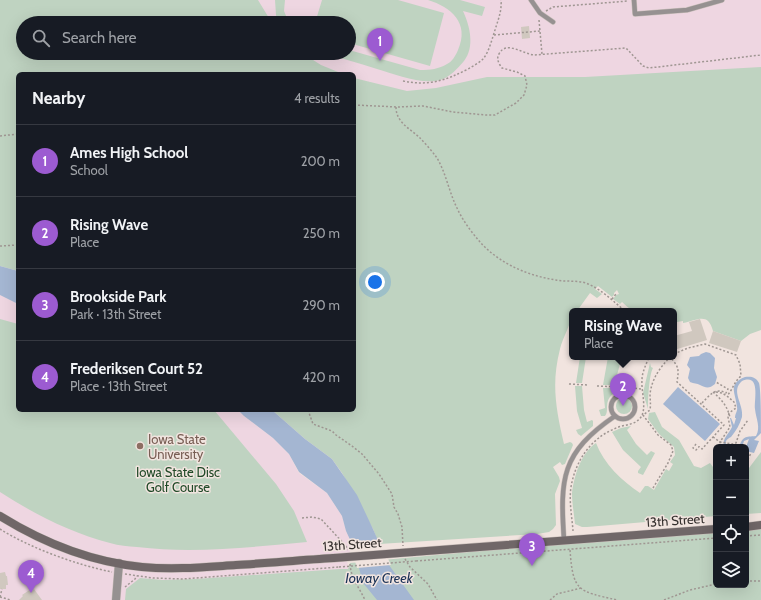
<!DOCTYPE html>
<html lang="en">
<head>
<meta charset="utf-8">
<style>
  body { margin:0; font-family:Cabin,sans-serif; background:#242831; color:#f1f3f6 }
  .controls { position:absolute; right:12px; bottom:12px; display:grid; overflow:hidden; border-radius:6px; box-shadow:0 4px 16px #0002 }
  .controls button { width:36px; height:36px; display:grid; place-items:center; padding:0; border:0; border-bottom:1px solid #363941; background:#171b24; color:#f1f3f6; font:20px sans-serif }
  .you { position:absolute; left:375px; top:282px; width:14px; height:14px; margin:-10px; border:3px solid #fff; border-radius:50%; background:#1a73e8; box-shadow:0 0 0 6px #1a73e833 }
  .badge { display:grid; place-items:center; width:26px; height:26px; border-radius:50%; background:#9c5bd1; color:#fff; font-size:13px; font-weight:700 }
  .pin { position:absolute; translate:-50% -33px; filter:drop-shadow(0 1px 2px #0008) }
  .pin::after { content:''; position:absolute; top:21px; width:14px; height:12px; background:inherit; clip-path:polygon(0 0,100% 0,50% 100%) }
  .popup { position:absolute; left:569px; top:308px; width:108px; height:52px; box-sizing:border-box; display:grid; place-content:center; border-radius:6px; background:#171b24; filter:drop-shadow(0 1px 3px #0005); font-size:13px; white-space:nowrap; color:#9ea1a6 }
  .popup b { font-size:15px; color:#f1f3f6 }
  .popup::after { content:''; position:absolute; left:50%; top:100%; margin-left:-8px; border:8px solid transparent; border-top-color:#171b24 }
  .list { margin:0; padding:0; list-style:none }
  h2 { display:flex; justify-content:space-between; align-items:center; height:52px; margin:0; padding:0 16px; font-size:17px }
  h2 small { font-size:13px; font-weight:400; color:#9ea1a6 }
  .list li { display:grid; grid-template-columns:26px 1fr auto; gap:12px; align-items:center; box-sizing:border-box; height:72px; padding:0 16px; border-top:1px solid #363941 }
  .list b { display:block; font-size:15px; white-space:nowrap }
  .list p { margin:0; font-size:13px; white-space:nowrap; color:#9ea1a6 }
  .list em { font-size:13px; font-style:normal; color:#9ea1a6 }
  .icon { flex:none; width:22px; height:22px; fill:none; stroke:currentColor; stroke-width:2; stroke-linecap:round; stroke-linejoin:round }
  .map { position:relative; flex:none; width:761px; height:600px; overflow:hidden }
  .search { position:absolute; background:#171b24; box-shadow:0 4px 16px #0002; left:16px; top:16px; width:340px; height:44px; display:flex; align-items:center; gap:10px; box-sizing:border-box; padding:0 14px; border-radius:22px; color:#9ea1a6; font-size:15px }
  .panel { position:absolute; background:#171b24; box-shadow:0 4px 16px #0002; left:16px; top:72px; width:340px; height:340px; border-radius:6px }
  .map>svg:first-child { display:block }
  .education { fill:#eed6e1; fill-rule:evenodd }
  .green { fill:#bfd3c1 }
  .water { fill:#a4b6d2 }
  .pier { fill:#f1e4df }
  .building { fill:#d0c8bf }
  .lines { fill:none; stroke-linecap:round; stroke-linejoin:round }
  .service-casing { stroke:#cbc0bc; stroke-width:5.5 }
  .minor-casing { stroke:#cbc0bc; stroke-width:9 }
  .secondary-casing { stroke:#cbc0bc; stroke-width:9 }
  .path { stroke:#9f9692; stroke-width:1.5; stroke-dasharray:2 2; stroke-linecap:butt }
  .service { stroke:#969191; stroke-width:4.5 }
  .minor { stroke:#969191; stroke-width:8 }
  .secondary { stroke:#706768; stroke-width:8 }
  .secondary-bridge-casing { stroke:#cbc0bc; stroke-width:9; stroke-linecap:butt }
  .path-bridge { stroke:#9f9692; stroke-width:1.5; stroke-dasharray:2 2; stroke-linecap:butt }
  .secondary-bridge { stroke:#706768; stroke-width:8 }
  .education-dot { fill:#8d6e63; stroke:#f1e4df; stroke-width:1.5 }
  .labels { text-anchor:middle; stroke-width:3; stroke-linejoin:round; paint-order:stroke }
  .education-label { font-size:13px; fill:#785e54; stroke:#f1e4df; text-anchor:start }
  .park-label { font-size:13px; fill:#214a28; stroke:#f1e4df }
  .street-label { font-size:13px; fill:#35302e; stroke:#f1e4df }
  .water-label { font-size:14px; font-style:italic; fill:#193156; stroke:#f1e4df }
</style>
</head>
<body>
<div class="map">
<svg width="761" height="600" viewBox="0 0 761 600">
  <rect width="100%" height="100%" fill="#f1e4df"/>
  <g class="education">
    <path d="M0 0H761V68L354 109V74H18ZM23 23H349V53H23Z"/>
    <polygon points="0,295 18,304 18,410 238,410 244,416 273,438 289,454 299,473 327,493 342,516 346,531 353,546 347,557 348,569 358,600 0,600"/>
  </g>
  <g class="green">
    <polygon points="0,0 258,0 272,23 23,23 23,53 302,53 321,65 343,74 18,74 18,271 0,266"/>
    <polygon points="275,0 285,0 284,11 289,23 278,23 276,15"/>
    <polygon points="322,0 398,0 444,13 430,66 349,43 349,23 315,23"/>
    <path d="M428 0H460L485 7 482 16 463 11C470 26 475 47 464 61 457 69 450 77 440 80 421 85 395 74 377 69 359 63 341 58 323 53H349V50L420 70C430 70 439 69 447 64 452 62 456 55 458 50 470 23 451 7 428 0Z"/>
    <path d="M761 67V330L750 334 741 341 713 331C708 312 698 320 683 323V321L677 322V324L674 325V311H643L641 309C633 314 628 307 622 302L620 304 613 299 616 295 619 294 617 290 614 293V295L612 297 598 286 595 289 602 294 597 298 590 293 577 311H572C572 324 563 336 560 349 551 384 556 409 564 444L570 442 572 443 573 445 565 464 562 465 560 462 553 467 559 477 560 481 555 494 556 525 553 529 549 532 537 534 379 544 373 529 342 473 332 459 305 439 272 410H354V78L407 91 436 88 487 77H585Z"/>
    <path d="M0 319 18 324V410H214L276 484 294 511 307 542C251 547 194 554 137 547 128 546 119 546 110 543 71 533 34 514 0 492Z"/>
    <polygon points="580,357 586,357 582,383 576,383"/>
    <polygon points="608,357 622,357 617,375 616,385 603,385"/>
    <path d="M650 363 651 367 653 368C649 375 648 399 648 409L643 393Z"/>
    <polygon points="575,386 582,386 584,410 587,422 592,420 593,421 593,426 581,436 578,434 576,430 582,428 577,411"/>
    <path d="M603 388H622C614 393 607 396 607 407 607 411 607 413 605 416H601L599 410 605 408Z"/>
    <circle cx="624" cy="406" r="8"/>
    <path d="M655 412 662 427 679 440 694 466 701 468 710 463 716 471V516L587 527H582L575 524C574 514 572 503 572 493 574 476 581 453 596 443 604 464 622 481 640 493L645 486H648L654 490 666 469 669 471 673 464 670 462 675 455 674 447 659 434 648 419 649 413Z"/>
    <polygon points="631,426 627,430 636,444 647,455 651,451 655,453 643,475 638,473 638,471 641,467 623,450 612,432 621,428"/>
    <polygon points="761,452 761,513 746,514 746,472"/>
    <polygon points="761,528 761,600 125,600 126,589 140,578 163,580 195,579 340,569 348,569 350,563 577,542 716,531 716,585 746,585 746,529"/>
  </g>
  <g class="water">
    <polygon points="0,266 18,271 18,304 0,295"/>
    <path d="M706 352 710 353 715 358 714 368 717 377 715 384C709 389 706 388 700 385 697 383 694 384 690 382L688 378 690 369 687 365 690 357 699 356 701 354Z"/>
    <path d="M745 377C751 376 756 377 759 383 761 389 761 424 761 433L754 440 759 441 754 453 746 451V447L749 439 744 441 742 447H739C743 436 745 437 756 436 761 427 756 419 755 409 754 400 761 373 742 381 730 391 744 404 742 417 740 424 736 431 731 437 729 438 727 439 726 441 725 444 727 445 728 447H724C722 438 729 434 732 427L730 418H731L734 425 736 418H735C735 413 738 411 737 407 736 393 727 384 745 377Z"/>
    <polygon points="678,387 720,424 705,441 663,404"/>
    <polygon points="238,410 272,410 305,439 332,459 357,495 373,529 389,565 414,600 377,600 363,583 353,546 346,531 342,516 327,493 299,472 289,454 273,438 244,416"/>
  </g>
  <polygon class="pier" points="381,544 391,565 357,568 351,547"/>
  <g class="building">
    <polygon points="529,26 530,38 522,39 521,27"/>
    <polygon points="700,319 707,340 674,350 674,336 692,331 689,322"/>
    <polygon points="713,331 741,341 737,352 709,343"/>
    <polygon points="5,572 6,576 7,576 8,585 6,585 6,589 0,589 0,573"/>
    <polygon points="31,589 32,591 34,589 42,600 19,600 23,596 22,595"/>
  </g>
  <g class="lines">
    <g class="service-casing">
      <g id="service">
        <polyline points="531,0 540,13 553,22"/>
        <polyline points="634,0 635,14 687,10 722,0"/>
        <circle cx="623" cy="407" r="12"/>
        <path d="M564 540C560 478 561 453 615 416"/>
      </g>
    </g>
    <g class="minor-casing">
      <polyline id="minor" points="116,600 119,563"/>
    </g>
    <g class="secondary-casing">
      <g id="secondary">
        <path d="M0 516C42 542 92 562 142 567 174 570 205 567 236 565 269 563 301 560 334 558"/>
        <polyline points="746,527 761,525"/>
        <polyline points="413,552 716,529"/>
      </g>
    </g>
    <g class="path">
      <polyline points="546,11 553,7 628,1"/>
      <polyline points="539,20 542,54"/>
      <polyline points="494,35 540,31"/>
      <path d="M403 81C428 86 445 81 468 69 473 66 479 63 483 59 489 52 492 39 495 30 498 20 502 11 501 0"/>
      <path d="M354 105 398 107 423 106 453 112 486 115H495L516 103 524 95 527 85 525 76 517 72 502 68C499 64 496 59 499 54 506 40 523 54 534 55L626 48 643 66 649 68 761 55"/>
      <path d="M396 107C396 122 409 128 419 137 425 143 432 151 437 158 446 173 449 192 457 208 463 221 472 233 481 243 500 264 529 276 556 280 566 282 576 280 586 283 601 289 613 301 625 311"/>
      <polyline points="0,136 18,134"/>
      <polyline points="0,246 18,245"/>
      <polyline points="612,299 616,294"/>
      <path d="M674 354 688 348 705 344 736 355 740 364 741 376C734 382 733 389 727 396L734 402 736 408 729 413 728 417 730 427 720 442 733 444 736 443 740 431 748 420"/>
      <polyline points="569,384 588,385"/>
      <polyline points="597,386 622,387"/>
      <polyline points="631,388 642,389"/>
      <path d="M713 392C722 400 728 407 730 418"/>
      <polyline points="716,392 722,393 727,396"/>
      <path d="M702 403C709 396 715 387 726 393L728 389 716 382"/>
      <polyline points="308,410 313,424 332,431 336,435 352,446 362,454 379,474 392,494 394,507 398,514 402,527 403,546"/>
      <polyline points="713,437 720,442 722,447"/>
      <polyline points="696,444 693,448 696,450 699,447"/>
      <polyline points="746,454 747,451"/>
      <polyline points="746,463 751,453"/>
      <path d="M653 488 668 463 673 451 671 445 658 435 643 415 650 410C651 404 650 399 650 394 652 378 660 368 670 357 679 367 679 369 677 382L724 425 702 449 700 447"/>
      <polyline points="302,518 312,517 321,519 346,546 348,550"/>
      <path d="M0 529C30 548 77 565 112 572"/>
      <path d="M573 531C572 516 568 498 572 482 577 459 592 438 614 429 623 424 635 426 641 417 647 408 641 391 642 380 642 372 646 365 649 357"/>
      <polyline points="746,536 761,535"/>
      <path d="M570 550C573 592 578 591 617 600"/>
      <polyline points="405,559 410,567 428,584 437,600"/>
      <polyline points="416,561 716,538"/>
      <path d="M350 564C351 579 359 587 365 600"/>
      <polyline points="125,574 153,578 183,579 339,567"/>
      <polyline points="746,581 761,581"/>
      <polyline points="125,587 135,579 137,576"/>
      <polyline points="0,597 11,600"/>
      <polyline points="0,597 2,589"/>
      <polyline points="550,600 557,594 581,588"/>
      <polyline points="664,600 690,590 716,584"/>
    </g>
    <use href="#service" class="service"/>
    <use href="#minor" class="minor"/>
    <use href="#secondary" class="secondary"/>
    <g class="secondary-bridge-casing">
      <polyline id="secondary-bridge" points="334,558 413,552"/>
    </g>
    <g class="path-bridge">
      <polyline points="699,447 699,446"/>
      <polyline points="339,567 416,561"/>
    </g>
    <use href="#secondary-bridge" class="secondary-bridge"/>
  </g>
  <circle class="education-dot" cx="140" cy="446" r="4"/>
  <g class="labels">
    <g class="education-label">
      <text x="148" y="444">Iowa State<tspan x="148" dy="15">University</tspan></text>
    </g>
    <g class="park-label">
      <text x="178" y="477">Iowa State Disc<tspan x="178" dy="15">Golf Course</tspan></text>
    </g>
    <g class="street-label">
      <text transform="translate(675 520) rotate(-4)" y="5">13th Street</text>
      <text transform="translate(352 544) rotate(-4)" y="5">13th Street</text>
    </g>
    <g class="water-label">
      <text x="379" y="583">Ioway Creek</text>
    </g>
  </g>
</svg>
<div class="controls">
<button>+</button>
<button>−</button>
<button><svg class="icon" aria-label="locate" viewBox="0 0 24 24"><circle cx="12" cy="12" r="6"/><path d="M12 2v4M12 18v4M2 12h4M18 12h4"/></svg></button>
<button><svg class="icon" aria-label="layers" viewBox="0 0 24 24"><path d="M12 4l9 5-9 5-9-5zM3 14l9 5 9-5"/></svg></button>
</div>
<div class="you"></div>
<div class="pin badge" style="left:380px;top:61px">1</div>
<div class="pin badge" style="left:623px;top:406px">2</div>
<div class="popup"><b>Rising Wave</b>Place</div>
<div class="pin badge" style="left:532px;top:566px">3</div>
<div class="pin badge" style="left:31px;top:593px">4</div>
<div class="search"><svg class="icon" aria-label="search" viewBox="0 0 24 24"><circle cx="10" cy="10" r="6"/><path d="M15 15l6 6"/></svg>Search here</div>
<section class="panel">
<h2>Nearby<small>4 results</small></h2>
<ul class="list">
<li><span class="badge">1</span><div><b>Ames High School</b><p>School</p></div><em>200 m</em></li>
<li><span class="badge">2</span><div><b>Rising Wave</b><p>Place</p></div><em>250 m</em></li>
<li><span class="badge">3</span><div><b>Brookside Park</b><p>Park · 13th Street</p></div><em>290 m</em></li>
<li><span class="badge">4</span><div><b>Frederiksen Court 52</b><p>Place · 13th Street</p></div><em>420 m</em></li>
</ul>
</section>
</div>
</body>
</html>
